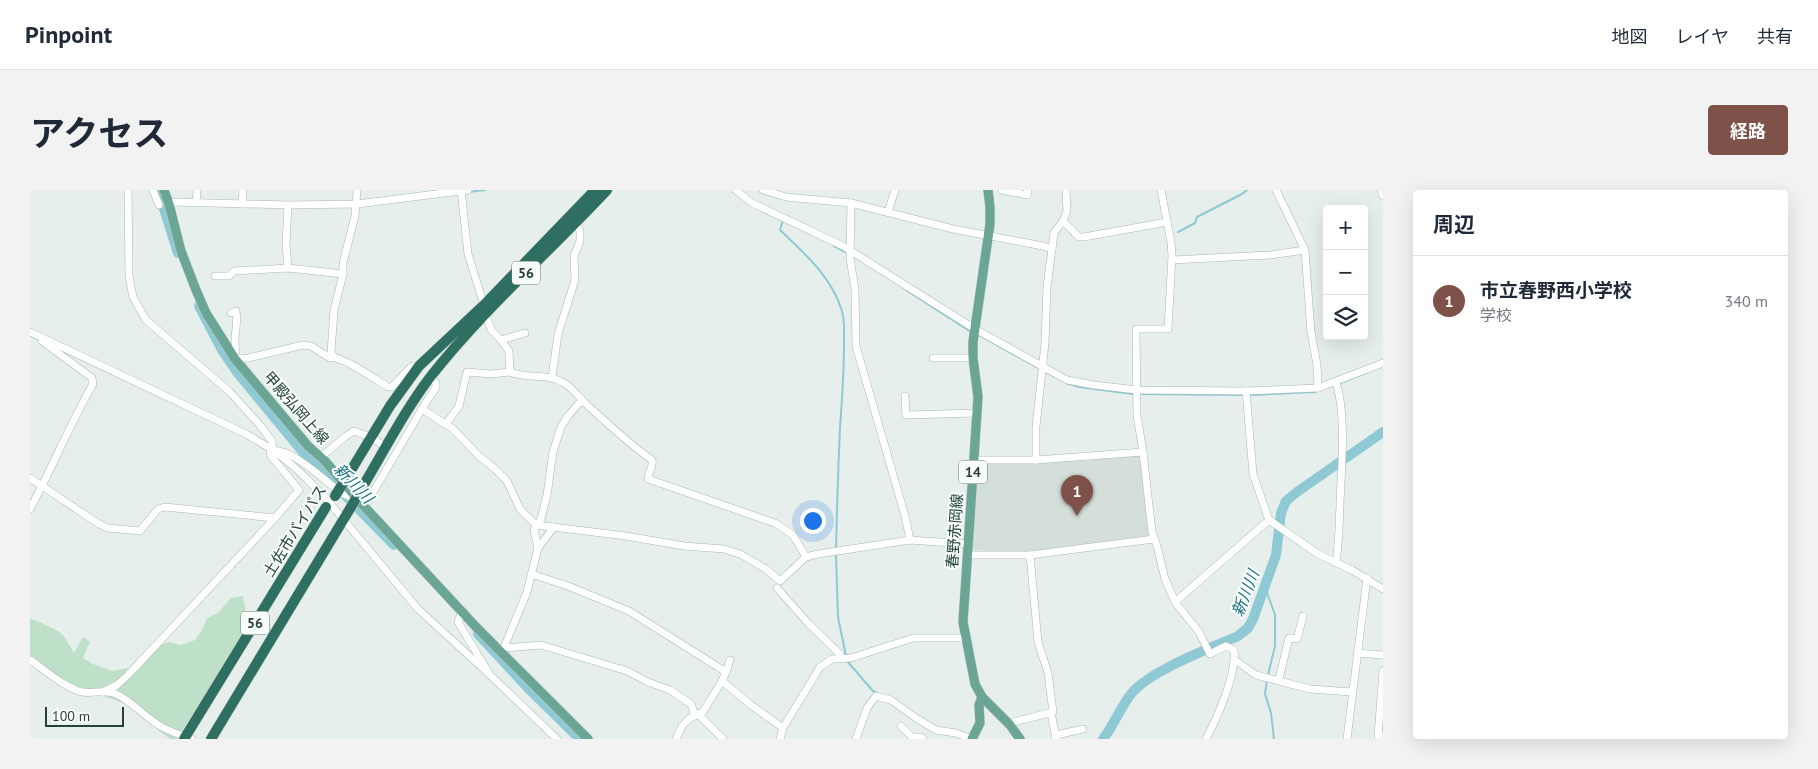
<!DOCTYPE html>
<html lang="ja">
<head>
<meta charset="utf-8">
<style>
  body { margin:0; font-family:"PT Sans","Noto Sans JP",sans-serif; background:#f2f2f3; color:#1f2937 }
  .controls { position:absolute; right:15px; top:15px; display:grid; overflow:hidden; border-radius:5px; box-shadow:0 5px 20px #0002 }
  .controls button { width:45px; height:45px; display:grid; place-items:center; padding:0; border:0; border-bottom:1px solid #e0e1e3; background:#fff; color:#1f2937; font:25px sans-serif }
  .scale { position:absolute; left:15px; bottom:12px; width:79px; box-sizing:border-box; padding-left:5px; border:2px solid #24423a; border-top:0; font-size:14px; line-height:18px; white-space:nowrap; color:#24423a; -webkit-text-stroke:4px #f7fbf9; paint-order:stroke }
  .you { position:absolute; left:782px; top:330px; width:18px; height:18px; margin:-12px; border:4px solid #fff; border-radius:50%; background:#1a73e8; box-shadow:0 0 0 8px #1a73e833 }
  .badge { display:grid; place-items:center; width:32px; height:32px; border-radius:50%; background:#7f5249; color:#fff; font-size:16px; font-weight:700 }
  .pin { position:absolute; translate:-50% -41px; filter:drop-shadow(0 1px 2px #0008) }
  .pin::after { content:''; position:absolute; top:26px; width:18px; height:15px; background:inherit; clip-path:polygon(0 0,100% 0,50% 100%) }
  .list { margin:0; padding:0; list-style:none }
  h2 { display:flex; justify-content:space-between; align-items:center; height:65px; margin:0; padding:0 20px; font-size:21px }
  h2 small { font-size:16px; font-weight:400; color:#747a83 }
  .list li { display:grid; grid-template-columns:32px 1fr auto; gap:15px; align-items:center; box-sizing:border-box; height:90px; padding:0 20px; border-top:1px solid #e0e1e3 }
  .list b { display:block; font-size:19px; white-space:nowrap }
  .list p { margin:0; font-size:16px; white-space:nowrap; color:#747a83 }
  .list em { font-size:16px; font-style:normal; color:#747a83 }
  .icon { flex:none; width:28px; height:28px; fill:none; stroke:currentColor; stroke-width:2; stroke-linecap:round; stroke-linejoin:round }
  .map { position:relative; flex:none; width:1353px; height:549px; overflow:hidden; border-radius:5px }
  header { display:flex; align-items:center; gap:30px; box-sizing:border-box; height:70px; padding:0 25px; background:#fff; border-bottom:1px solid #e0e1e3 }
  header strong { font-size:24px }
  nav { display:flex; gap:28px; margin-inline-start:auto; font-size:18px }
  .intro { display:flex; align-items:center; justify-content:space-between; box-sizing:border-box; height:120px; padding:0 30px }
  h1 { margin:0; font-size:35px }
  .button { padding:12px 22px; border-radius:5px; background:#7f5249; color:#fff; font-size:18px; font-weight:700 }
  main { display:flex; gap:30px; padding:0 30px }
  aside { flex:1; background:#fff; border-radius:5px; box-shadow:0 5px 20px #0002 }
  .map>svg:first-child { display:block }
  .built { fill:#d4dfda }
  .green { fill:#bfe0c8 }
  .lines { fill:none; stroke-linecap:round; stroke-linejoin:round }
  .stream { stroke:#8ec9d4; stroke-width:2 }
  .river { stroke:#8ec9d4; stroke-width:10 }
  .minor-casing { stroke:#a8b8b2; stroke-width:8 }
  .major-casing { stroke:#c2cac8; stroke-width:10 }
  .highway-casing { stroke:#c2cac8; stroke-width:11 }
  .minor { stroke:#fff; stroke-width:7 }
  .major { stroke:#6aa596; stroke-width:9 }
  .highway { stroke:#2f6f62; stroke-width:10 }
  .highway-bridge-casing { stroke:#c2cac8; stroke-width:11; stroke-linecap:butt }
  .highway-bridge { stroke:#2f6f62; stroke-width:10 }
  .labels { text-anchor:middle; stroke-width:4; stroke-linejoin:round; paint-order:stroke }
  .shield { fill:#f7fbf9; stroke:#637a73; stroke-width:1 }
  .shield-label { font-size:14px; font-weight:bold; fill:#24423a }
  .street-label { font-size:15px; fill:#24423a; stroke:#f7fbf9 }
  .water-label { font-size:16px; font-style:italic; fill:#1c6f80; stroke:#f7fbf9 }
</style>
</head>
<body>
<header>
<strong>Pinpoint</strong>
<nav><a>地図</a><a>レイヤ</a><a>共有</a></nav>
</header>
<div class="intro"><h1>アクセス</h1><a class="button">経路</a></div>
<main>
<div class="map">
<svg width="1353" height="549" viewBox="0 0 1353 549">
  <rect width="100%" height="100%" fill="#e6efeb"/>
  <polygon class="built" points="1111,265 1120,346 1001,363 940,360 946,274 1004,273"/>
  <path class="green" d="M213 406 218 437 147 549H140L94 513 59 502 25 486 0 470V429C6 430 30 441 33 445 37 451 41 458 44 463L53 447 60 452 53 468 63 474 82 481 98 478 129 455 139 452 151 455 165 450 172 440 177 428 188 423 201 408Z"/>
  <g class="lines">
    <g class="stream">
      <polyline points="438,2 455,0"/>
      <path d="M753 30 750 40C774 63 802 87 812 121 815 132 814 143 814 155 814 183 812 210 810 238 808 279 807 319 806 360"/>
      <polyline points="1148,42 1165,33 1167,27 1212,4 1217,0"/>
      <polyline points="804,56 815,62"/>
      <polyline points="876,100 941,142"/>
      <polyline points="949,145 1010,179"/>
      <polyline points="1016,182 1025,187"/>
      <polyline points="1036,193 1049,197 1103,204"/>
      <polyline points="1310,193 1338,182"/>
      <polyline points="1110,204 1212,205"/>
      <polyline points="1220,205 1286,202"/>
      <polyline points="806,365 808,427 816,466"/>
      <polyline points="1235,397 1245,425 1245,456 1238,485"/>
      <polyline points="817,471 843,501 848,503"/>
      <polyline points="1237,489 1235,504 1241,523 1244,549"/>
    </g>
    <g class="river">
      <polyline points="128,0 148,63"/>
      <polyline points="169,116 192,160 207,182 273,262 364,355"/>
      <polyline points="448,444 500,500 550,549"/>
      <path d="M1073 549C1084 535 1090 518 1101 504 1119 481 1181 458 1208 446L1218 438 1223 429 1246 365 1251 323 1256 311 1267 302 1353 242"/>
    </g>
    <g class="minor-casing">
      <g id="minor">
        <polyline points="98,0 99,86 103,107 116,130 200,202 229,234 242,251 243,260"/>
        <polyline points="123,0 129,15"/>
        <polyline points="706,0 722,13 813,56 945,139 1037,190 1064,195 1107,200 1216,201 1288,198 1353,173"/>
        <polyline points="733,0 756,7 821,13"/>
        <polyline points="972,0 997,5 998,0"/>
        <polyline points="1246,0 1275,60 1281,142 1287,175 1288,198"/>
        <polyline points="1351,0 1353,6"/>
        <polyline points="166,13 167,0"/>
        <polyline points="139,14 144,12 258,15 327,14 438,0"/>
        <polyline points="212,14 213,0"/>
        <polyline points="258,15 256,54 258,78"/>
        <polyline points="858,22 865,0"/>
        <polyline points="1033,31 1037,21 1036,0"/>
        <polyline points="1142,70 1240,65 1275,60"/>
        <polyline points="185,86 199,86 204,81 258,78 313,84"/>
        <path d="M201 123 206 121C208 133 205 140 205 151 205 157 207 162 204 168"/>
        <polyline points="0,142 216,244 243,260 262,275 278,290 299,312 388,419 459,484"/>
        <polyline points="471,150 495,143"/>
        <polyline points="304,167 301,162 304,120 313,84 313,73 325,26 327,0"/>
        <polyline points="903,168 943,168"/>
        <path d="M205 169 218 168 273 155 281 156 300 168C312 165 346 190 358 197H362L382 176H389"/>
        <path d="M480 182C499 190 517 182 536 194 543 199 549 207 555 213 577 233 598 253 622 270 624 276 618 282 618 289L745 333 763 345 776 367"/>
        <polyline points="522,188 528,144 545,90 544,66 550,51 550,41 546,34"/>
        <path d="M1306 192C1317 228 1311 278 1310 315 1309 334 1309 354 1306 373"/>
        <polyline points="1216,201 1223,284 1239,330 1288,364 1322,380 1353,399"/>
        <polyline points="875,206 876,225 947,223"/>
        <polyline points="392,219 423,239 449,266 464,278 477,291 490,319 506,335 596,346 654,356 694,359 710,364 736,379 750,391 776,367 788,364 880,350 938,354"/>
        <polyline points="416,234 429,216 437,182 461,184 480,182 479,161 471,150 462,141 455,125 454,115 438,64 431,0"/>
        <path d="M1113 262 1122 342 1127 356 1135 389 1145 412 1169 442 1180 464 1196 456 1204 460C1207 484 1187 528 1176 549"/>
        <polyline points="291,267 316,246 324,241 340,247 356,257"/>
        <polyline points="944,270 1006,270 1006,237 1015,153 1017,97 1024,43 1033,31 1049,47 1054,47 1137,32"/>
        <polyline points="1006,270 1113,262 1107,225 1106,139 1138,139 1142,66 1141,52 1131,0"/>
        <polyline points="0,288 69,334 78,338 110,341 128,319 135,317 245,328"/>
        <polyline points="335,316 392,219 406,197 406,193 400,187"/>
        <path d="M0 319C22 278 40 234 63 194L62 188 12 151"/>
        <polyline points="880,350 875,326 826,156 825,100 820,68 821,13 923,39 1013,56 1022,59"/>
        <polyline points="508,358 504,340 511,329 517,305 523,262 531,237 538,226 552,210"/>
        <polyline points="937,365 1000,365 1008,452 1018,483 1023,522 984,532 980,535"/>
        <polyline points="1000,365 1124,349"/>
        <polyline points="501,384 538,396 599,421 696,482 692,491 673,522 660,528 652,536 646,549"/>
        <polyline points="747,398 778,433 810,464 811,468"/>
        <polyline points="1145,412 1239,330"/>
        <polyline points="432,421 428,432 460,485 527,549"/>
        <polyline points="475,458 511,455 597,481 618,492 640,500 661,514 665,526"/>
        <polyline points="473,460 497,402 508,358 524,337"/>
        <polyline points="1327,463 1353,465"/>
        <path d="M0 470C14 479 36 499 52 502 64 504 75 499 86 504 101 511 113 525 127 534 138 542 150 544 162 549"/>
        <polyline points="1205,470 1226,485 1280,499 1322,502"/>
        <polyline points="1353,481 1348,546 1353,546"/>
        <polyline points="696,482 700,470"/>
        <polyline points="1249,489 1259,448 1267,449 1273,426"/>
        <polyline points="692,491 721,515 753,538 750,549"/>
        <path d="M73 502 87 495 98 485 245 328 269 300 241 266 240 263C254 251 296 292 309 301 314 305 320 307 326 310"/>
        <polyline points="1021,522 1026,549"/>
        <polyline points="668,524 693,549"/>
        <polyline points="871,536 882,547 891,547 893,549"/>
        <polyline points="753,538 790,477 802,469 821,468 883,448 936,448"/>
        <polyline points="1026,545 1053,539"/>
        <polyline points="826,549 837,518 846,506 861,510 886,528 906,540 926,543 942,549"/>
        <polyline points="1317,549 1337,388"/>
      </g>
    </g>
    <g class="major-casing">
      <g id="major">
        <polyline points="134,0 139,14 151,61 166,100 176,123 205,169 278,256 295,271 331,313 447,438 558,549"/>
        <polyline points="958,0 960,17 960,34 943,152 943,168 948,207 933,432 945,494 952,507 980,535 990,549"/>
        <polyline points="942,549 950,533 949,515 952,507"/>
      </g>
    </g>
    <g class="highway-casing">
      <g id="highway">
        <polyline points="317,287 360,216 389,176 454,115 565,0"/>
        <path d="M333 296C355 259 375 220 401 186 454 119 519 62 577 0"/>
        <polyline points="181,549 321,317"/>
      </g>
    </g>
    <use href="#minor" class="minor"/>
    <use href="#major" class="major"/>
    <use href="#highway" class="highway"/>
    <g class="highway-bridge-casing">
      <g id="highway-bridge">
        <polyline points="305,306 317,287"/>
        <polyline points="321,317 333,296"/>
        <polyline points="154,549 296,317"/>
      </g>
    </g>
    <use href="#highway-bridge" class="highway-bridge"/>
  </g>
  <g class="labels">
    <g class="shield">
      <rect x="482" y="71.5" width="28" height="23" rx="4"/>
      <rect x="929" y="270.5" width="28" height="23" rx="4"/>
      <rect x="211" y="421.5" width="28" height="23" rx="4"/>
    </g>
    <g class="shield-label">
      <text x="496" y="88">56</text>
      <text x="943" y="287">14</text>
      <text x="225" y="438">56</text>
    </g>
    <g class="street-label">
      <text transform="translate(266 218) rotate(49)" y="5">甲殿弘岡上線</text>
      <text transform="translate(265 341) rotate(-58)" y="5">土佐市バイパス</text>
      <text transform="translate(925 341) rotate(-86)" y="5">春野赤岡線</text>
    </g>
    <g class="water-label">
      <text transform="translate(324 293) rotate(46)" y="6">新川川</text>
      <text transform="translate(1215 403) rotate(-69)" y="6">新川川</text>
    </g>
  </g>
</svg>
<div class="controls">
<button>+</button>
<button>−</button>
<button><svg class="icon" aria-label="layers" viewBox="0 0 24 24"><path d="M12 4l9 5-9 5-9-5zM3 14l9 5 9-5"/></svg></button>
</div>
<div class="scale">100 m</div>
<div class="you"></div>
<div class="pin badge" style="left:1047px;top:326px">1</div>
</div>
<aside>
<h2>周辺<small></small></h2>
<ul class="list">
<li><span class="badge">1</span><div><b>市立春野西小学校</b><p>学校</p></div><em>340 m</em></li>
</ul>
</aside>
</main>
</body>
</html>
